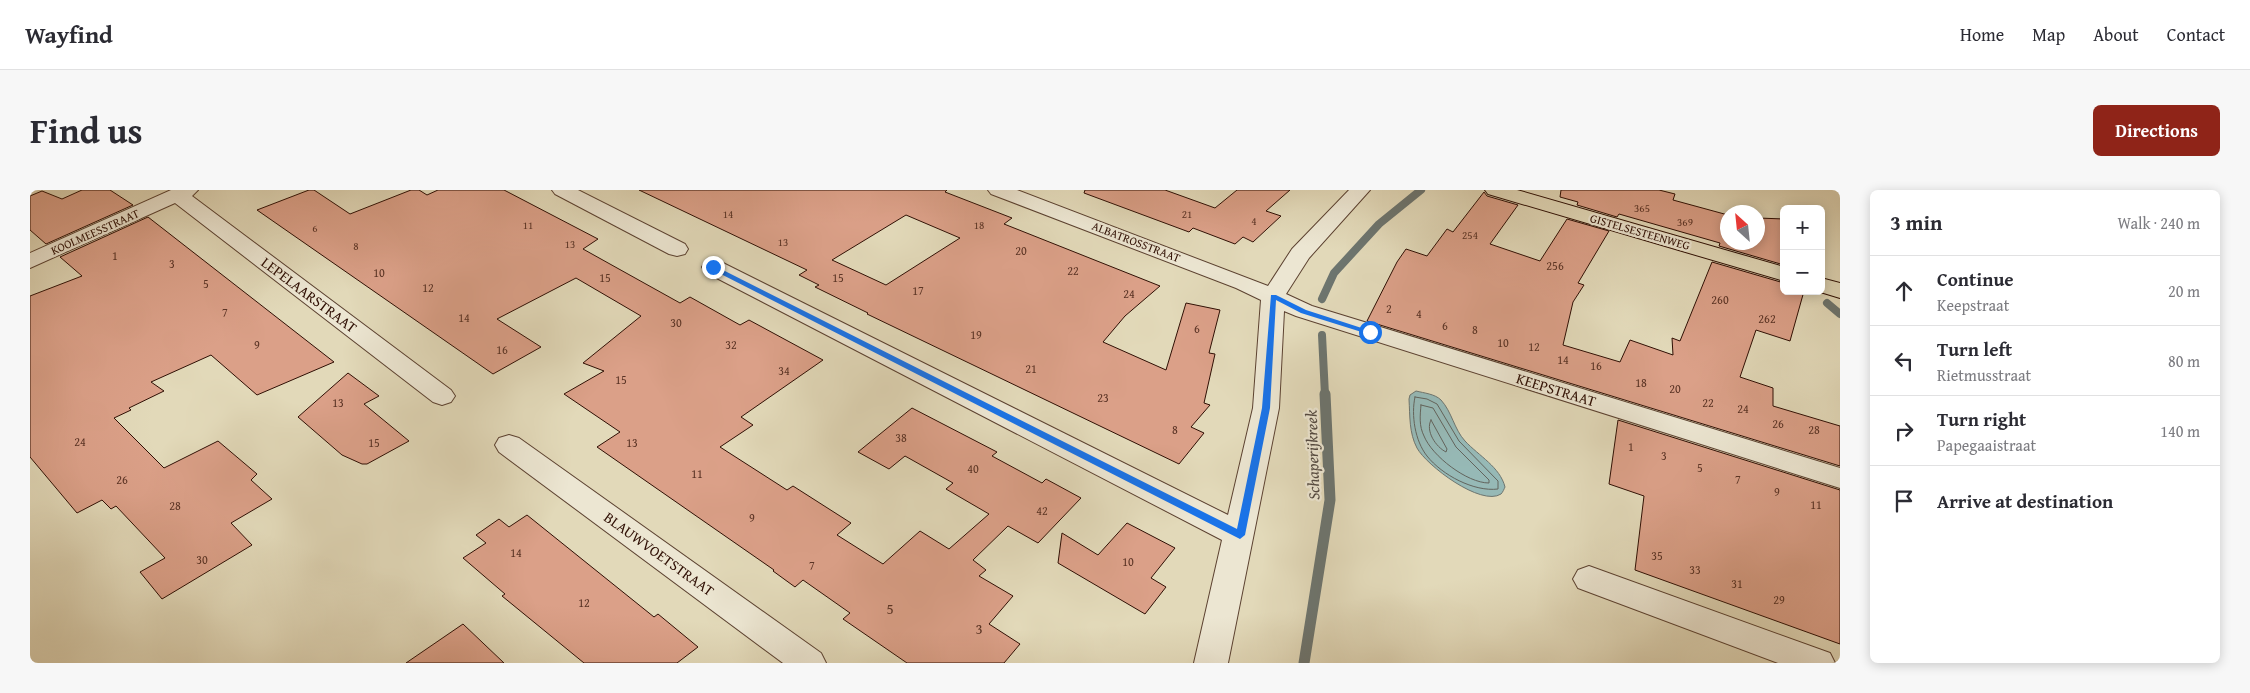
<!DOCTYPE html>
<html lang="en">
<head>
<meta charset="utf-8">
<style>
  body { margin:0; font-family:"Gentium Book Plus",serif; background:#f7f7f7; color:#2b2b33 }
  .controls { position:absolute; right:15px; top:15px; display:grid; overflow:hidden; border-radius:8px; box-shadow:0 2px 12px #0003 }
  .controls button { width:45px; height:45px; display:grid; place-items:center; padding:0; border:0; border-bottom:1px solid #e1e1e2; background:#fff; color:#2b2b33; font:25px sans-serif }
  .compass { position:absolute; left:1690px; top:15px; width:45px; height:45px; border-radius:50%; background:#fff; box-shadow:0 2px 12px #0003; rotate:333deg }
  .stop { position:absolute; width:15px; height:15px; margin:-11px; border:4px solid #1a73e8; border-radius:50%; background:#fff }
  .stop.end { background:#1a73e8; border-color:#fff; box-shadow:0 1px 5px #0008 }
  .list { margin:0; padding:0; list-style:none }
  h2 { display:flex; justify-content:space-between; align-items:center; height:65px; margin:0; padding:0 20px; font-size:21px }
  h2 small { font-size:16px; font-weight:400; color:#7c7c81 }
  .list li { display:grid; grid-template-columns:32px 1fr auto; gap:15px; align-items:center; box-sizing:border-box; height:70px; padding:0 20px; border-top:1px solid #e1e1e2 }
  .list b { display:block; font-size:19px; white-space:nowrap }
  .list p { margin:0; font-size:16px; white-space:nowrap; color:#7c7c81 }
  .list em { font-size:16px; font-style:normal; color:#7c7c81 }
  .icon { flex:none; width:28px; height:28px; fill:none; stroke:currentColor; stroke-width:2; stroke-linecap:round; stroke-linejoin:round }
  .map { position:relative; flex:none; width:1810px; height:473px; overflow:hidden; border-radius:8px }
  header { display:flex; align-items:center; gap:30px; box-sizing:border-box; height:70px; padding:0 25px; background:#fff; border-bottom:1px solid #e1e1e2 }
  header strong { font-size:24px }
  nav { display:flex; gap:28px; margin-inline-start:auto; font-size:18px }
  .intro { display:flex; align-items:center; justify-content:space-between; box-sizing:border-box; height:120px; padding:0 30px }
  h1 { margin:0; font-size:35px }
  .button { padding:12px 22px; border-radius:8px; background:#8f2418; color:#fff; font-size:18px; font-weight:700 }
  main { display:flex; gap:30px; padding:0 30px }
  aside { flex:1; background:#fff; border-radius:8px; box-shadow:0 2px 12px #0003 }
  .map>svg:first-child { display:block }
  .water { fill:#96b9b6; stroke:#6d756f }
  .lines { fill:none; stroke-linecap:round; stroke-linejoin:round }
  .shore { stroke:#62645d; stroke-width:1 }
  .stream-far1 { stroke:#6d756f; stroke-width:8 }
  .stream { stroke:#6d756f; stroke-width:11 }
  .building { fill:#dba088; stroke:#2f0f04; fill-rule:evenodd }
  .minor-casing { stroke:#5c4231; stroke-width:2 }
  .major-casing { stroke:#2f0f04; stroke-width:2 }
  .minor { fill:#ece6d2; fill-rule:evenodd }
  .major { fill:#e2d9b9; fill-rule:evenodd }
  .route { fill:#1a73e8 }
  .labels { text-anchor:middle; stroke-width:4.5; stroke-linejoin:round; paint-order:stroke }
  .far-number-label { font-size:11px; fill:#5a3325 }
  .far-street-label { font-size:12px; fill:#2f0f04; stroke:#ece6d2 }
  .number-label { font-size:12px; fill:#5a3325 }
  .street-label { font-size:15px; fill:#2f0f04; stroke:#ece6d2 }
  .near-number-label { font-size:15px; fill:#5a3325 }
  .water-label { font-size:16px; font-style:italic; fill:#534a42; stroke:#ece6d2 }
</style>
</head>
<body>
<header>
<strong>Wayfind</strong>
<nav><a>Home</a><a>Map</a><a>About</a><a>Contact</a></nav>
</header>
<div class="intro"><h1>Find us</h1><a class="button">Directions</a></div>
<main>
<div class="map">
<svg width="1810" height="473" viewBox="0 0 1810 473">
  <rect width="100%" height="100%" fill="#e2d9b9"/>
  <filter id="stains"><feTurbulence type="fractalNoise" baseFrequency=".004" numOctaves="4"/><feColorMatrix values="0 0 0 0 .2 0 0 0 0 .09 0 0 0 0 .02 0 0 0 .5 -.17"/></filter>
  <radialGradient id="worn" r=".72"><stop offset=".6" stop-color="#630" stop-opacity="0"/><stop offset="1" stop-color="#630" stop-opacity=".3"/></radialGradient>
  <path class="water" d="M1386 201C1394 203 1405 204 1411 210 1422 222 1424 239 1435 251 1449 266 1470 277 1475 297 1474 299 1473 302 1471 304 1451 317 1396 275 1387 258 1379 243 1380 226 1379 209L1380 205Z"/>
  <g class="lines">
    <g class="shore">
      <path d="M1385 207 1397 209 1407 214 1429 251 1468 291V299C1444 302 1412 285 1397 266 1385 251 1381 225 1385 207Z"/>
      <path d="M1391 215 1403 218 1426 257 1459 290V293C1437 293 1402 266 1394 246 1389 236 1390 226 1391 215Z"/>
      <path d="M1401 230 1417 259 1416 262C1406 257 1395 241 1401 230Z"/>
    </g>
    <g class="stream-far1">
      <polyline points="1292,109 1304,83 1349,34 1391,0"/>
      <polyline points="1797,113 1810,124"/>
      <polyline points="1292,145 1295,205"/>
    </g>
    <polyline class="stream" points="1274,473 1300,310 1295,204"/>
  </g>
  <g class="building">
    <polygon points="52,0 80,0 103,15 16,54 0,40 0,6 12,1 32,9"/>
    <polygon points="279,0 284,0 320,24 381,0 389,0 397,5 408,0 474,0 568,49 553,59 650,113 660,107 710,135 719,130 793,170 711,227 723,235 690,257 757,300 763,296 821,333 807,345 853,374 890,341 919,359 959,324 916,299 923,293 875,266 859,279 828,262 882,218 967,262 962,266 1012,293 1016,289 1051,308 1008,353 978,336 943,370 956,380 949,386 983,406 959,434 990,454 974,473 877,473 813,429 820,423 773,390 765,397 743,381 744,380 567,257 590,242 534,204 574,181 553,173 611,126 546,88 467,129 511,157 463,184 227,20"/>
    <path d="M609 0H917L915 2 982 28 974 34 1130 96 1095 126 1073 152 1136 180 1156 113 1190 120 1179 163 1185 164 1174 213 1180 215 1161 237 1174 243 1149 274 837 124 838 123 785 97 789 95 769 85 777 80ZM876 25 930 48 856 95 802 70Z"/>
    <polygon points="1055,0 1135,0 1185,18 1207,0 1260,0 1236,21 1251,26 1223,52 1213,47 1205,54 1163,38 1159,42 1054,3"/>
    <polygon points="1531,0 1629,0 1645,4 1643,10 1698,25 1698,52 1728,52 1728,28 1754,29 1754,75 1689,56 1690,53 1589,24 1587,27 1547,15 1548,12 1530,7"/>
    <polygon points="1454,2 1457,6 1488,15 1460,54 1510,71 1537,29 1579,41 1548,93 1554,95 1543,112 1533,155 1590,172 1600,150 1643,165 1642,148 1650,151 1682,72 1754,93 1754,101 1774,101 1760,151 1726,140 1710,187 1743,198 1743,216 1810,236 1810,276 1337,131 1367,72 1376,59 1397,66 1417,39 1423,42"/>
    <polygon points="118,27 304,172 227,205 181,165 121,192 134,201 99,218 101,220 84,228 134,278 188,251 227,284 221,290 242,309 201,333 222,355 132,409 110,382 135,368 86,316 81,319 72,310 47,323 0,267 0,106 52,86 30,67"/>
    <polygon points="318,183 349,206 334,214 379,251 337,274 332,274 312,265 268,227"/>
    <polygon points="1588,230 1810,300 1810,454 1605,380 1614,306 1579,294"/>
    <polygon points="497,325 624,427 628,424 668,457 647,473 554,473 472,406 475,404 433,368 456,353 446,345 469,329 479,337"/>
    <polygon points="1097,333 1145,358 1121,388 1136,397 1115,424 1028,373 1032,343 1068,365"/>
    <polygon points="433,434 474,473 376,473"/>
  </g>
  <g class="lines">
    <g class="minor-casing">
      <g id="minor">
        <polygon points="141,0 168,0 162,6 421,200 425,206 421,212 412,215 403,212 145,13 0,78 0,63"/>
        <polygon points="522,0 548,0 655,54 658,59 655,64 647,66 639,64 525,4"/>
        <polygon points="958,0 987,0 1238,96 1262,59 1319,0 1340,0 1279,68 1256,104 1282,116 1810,278 1810,298 1266,126 1254,121 1249,218 1198,473 1164,473 1192,350 675,82 672,77 675,72 683,70 691,72 1198,325 1223,218 1231,110 1206,98 961,4"/>
        <polygon points="479,245 489,248 791,463 796,473 753,473 469,262 465,255 469,248"/>
        <polygon points="1559,376 1800,463 1805,473 1748,473 1548,398 1543,389 1548,380"/>
      </g>
    </g>
    <g class="major-casing">
      <g id="major">
        <polygon points="1455,0 1487,0 1754,77 1754,91 1458,4"/>
        <polygon points="1791,88 1810,93 1810,108 1787,101 1791,101"/>
      </g>
    </g>
    <use href="#minor" class="minor"/>
    <use href="#major" class="major"/>
  </g>
  <polygon class="route" points="681,76 685,76 1207,339 1232,218 1241,105 1246,105 1276,120 1344,142 1338,144 1271,123 1246,110 1240,218 1215,345 1210,349 681,79"/>
  <g class="labels">
    <g class="far-number-label">
      <text x="1612" y="22">365</text>
      <text x="698" y="28">14</text>
      <text x="1157" y="28">21</text>
      <text x="1224" y="35">4</text>
      <text x="1655" y="36">369</text>
      <text x="498" y="39">11</text>
      <text x="949" y="39">18</text>
      <text x="285" y="42">6</text>
      <text x="1440" y="49">254</text>
      <text x="753" y="56">13</text>
      <text x="540" y="58">13</text>
      <text x="326" y="60">8</text>
    </g>
    <g class="far-street-label">
      <text transform="translate(65 42) rotate(-24)" y="4">KOOLMEESSTRAAT</text>
      <text transform="translate(1610 42) rotate(16)" y="4">GISTELSESTEENWEG</text>
      <text transform="translate(1106 52) rotate(21)" y="4">ALBATROSSTRAAT</text>
    </g>
    <g class="number-label">
      <text x="991" y="65">20</text>
      <text x="85" y="70">1</text>
      <text x="142" y="78">3</text>
      <text x="1525" y="80">256</text>
      <text x="1043" y="85">22</text>
      <text x="349" y="87">10</text>
      <text x="575" y="92">15</text>
      <text x="808" y="92">15</text>
      <text x="176" y="98">5</text>
      <text x="398" y="102">12</text>
      <text x="888" y="105">17</text>
      <text x="1099" y="108">24</text>
      <text x="1690" y="114">260</text>
      <text x="1359" y="123">2</text>
      <text x="195" y="127">7</text>
      <text x="1389" y="128">4</text>
      <text x="434" y="132">14</text>
      <text x="1737" y="133">262</text>
      <text x="646" y="137">30</text>
      <text x="1415" y="140">6</text>
      <text x="1167" y="143">6</text>
      <text x="1445" y="144">8</text>
      <text x="946" y="149">19</text>
      <text x="1473" y="157">10</text>
      <text x="227" y="159">9</text>
      <text x="701" y="159">32</text>
      <text x="1504" y="161">12</text>
      <text x="472" y="164">16</text>
      <text x="1533" y="174">14</text>
      <text x="1566" y="180">16</text>
      <text x="1001" y="183">21</text>
      <text x="754" y="185">34</text>
      <text x="591" y="194">15</text>
      <text x="1611" y="197">18</text>
      <text x="1645" y="203">20</text>
      <text x="1073" y="212">23</text>
      <text x="308" y="217">13</text>
      <text x="1678" y="217">22</text>
      <text x="1713" y="223">24</text>
      <text x="1748" y="238">26</text>
      <text x="1145" y="244">8</text>
      <text x="1784" y="244">28</text>
      <text x="871" y="252">38</text>
      <text x="50" y="256">24</text>
      <text x="344" y="257">15</text>
      <text x="602" y="257">13</text>
      <text x="1601" y="261">1</text>
      <text x="1634" y="270">3</text>
      <text x="1670" y="282">5</text>
      <text x="943" y="283">40</text>
      <text x="667" y="288">11</text>
      <text x="92" y="294">26</text>
      <text x="1708" y="294">7</text>
      <text x="1747" y="306">9</text>
      <text x="1786" y="319">11</text>
      <text x="145" y="320">28</text>
      <text x="1012" y="325">42</text>
      <text x="722" y="332">9</text>
      <text x="486" y="367">14</text>
      <text x="1627" y="370">35</text>
      <text x="172" y="374">30</text>
      <text x="1098" y="376">10</text>
      <text x="782" y="380">7</text>
      <text x="1665" y="384">33</text>
      <text x="1707" y="398">31</text>
      <text x="1749" y="414">29</text>
      <text x="554" y="417">12</text>
    </g>
    <g class="street-label">
      <text transform="translate(279 105) rotate(37)" y="5">LEPELAARSTRAAT</text>
      <text transform="translate(1526 200) rotate(17)" y="5">KEEPSTRAAT</text>
      <text transform="translate(629 364) rotate(36)" y="5">BLAUWVOETSTRAAT</text>
    </g>
    <g class="near-number-label">
      <text x="860" y="424">5</text>
      <text x="949" y="444">3</text>
    </g>
    <g class="water-label">
      <text transform="translate(1282 265) rotate(-92)" y="6">Schaperijkreek</text>
    </g>
  </g>
  <rect width="100%" height="100%" filter="url(#stains)"/>
  <rect width="100%" height="100%" fill="url(#worn)"/>
</svg>
<div class="controls">
<button>+</button>
<button>−</button>
</div>
<svg class="compass" viewBox="-18 -18 36 36"><path d="M0-13l5 13h-10z" fill="#e53935"/><path d="M0 13l5-13h-10z" fill="#7c7c81"/></svg>
<div class="stop" style="left:1340px;top:142px"></div>
<div class="stop end" style="left:683px;top:77px"></div>
</div>
<aside>
<h2>3 min<small>Walk · 240 m</small></h2>
<ul class="list">
<li><svg class="icon" aria-label="ahead" viewBox="0 0 24 24"><path d="M12 20V5M6 11l6-6 6 6"/></svg><div><b>Continue</b><p>Keepstraat</p></div><em>20 m</em></li>
<li><svg class="icon" aria-label="left" viewBox="0 0 24 24"><path d="M17 20v-9H6M10 6l-5 5 5 5"/></svg><div><b>Turn left</b><p>Rietmusstraat</p></div><em>80 m</em></li>
<li><svg class="icon" aria-label="right" viewBox="0 0 24 24"><path d="M7 20v-9h11M14 6l5 5-5 5"/></svg><div><b>Turn right</b><p>Papegaaistraat</p></div><em>140 m</em></li>
<li><svg class="icon" aria-label="arrive" viewBox="0 0 24 24"><path d="M6 21V4h12l-3 4 3 4H6"/></svg><div><b>Arrive at destination</b></div></li>
</ul>
</aside>
</main>
</body>
</html>
